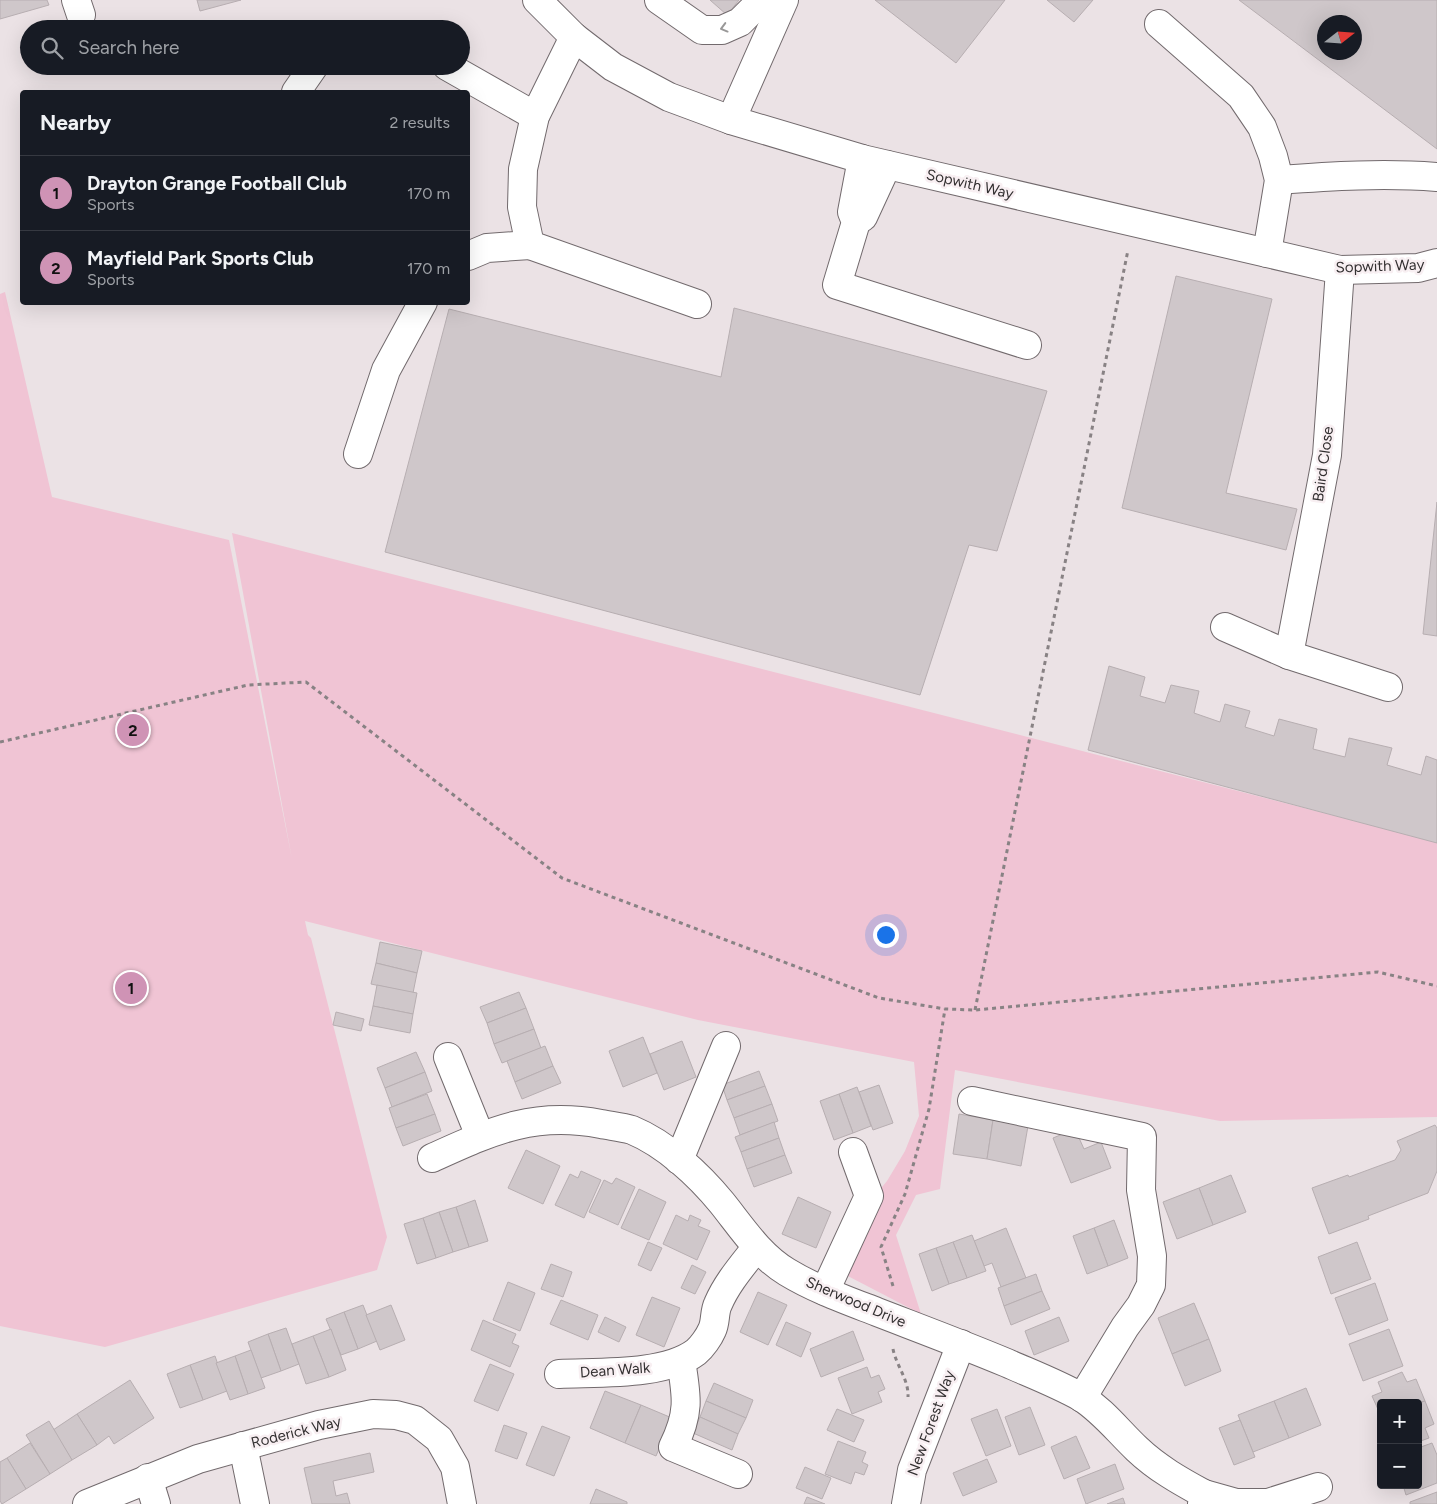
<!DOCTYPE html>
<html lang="en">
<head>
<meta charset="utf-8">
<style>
  body { margin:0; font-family:Figtree,sans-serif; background:#20242c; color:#f1f3f6 }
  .controls { position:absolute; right:15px; bottom:15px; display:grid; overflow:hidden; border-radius:5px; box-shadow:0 5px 20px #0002 }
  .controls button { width:45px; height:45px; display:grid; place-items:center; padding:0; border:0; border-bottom:1px solid #363941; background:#171b24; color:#f1f3f6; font:25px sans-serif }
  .compass { position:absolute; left:1317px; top:15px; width:45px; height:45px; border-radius:50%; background:#171b24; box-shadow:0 5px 20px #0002; rotate:73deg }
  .you { position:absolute; left:885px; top:934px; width:18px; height:18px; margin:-12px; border:4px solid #fff; border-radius:50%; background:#1a73e8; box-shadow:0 0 0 8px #1a73e833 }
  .badge { display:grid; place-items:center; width:32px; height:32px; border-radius:50%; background:#cf93b5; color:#111; font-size:16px; font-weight:700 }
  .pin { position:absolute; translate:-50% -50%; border:2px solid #fff; box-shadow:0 1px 5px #0006 }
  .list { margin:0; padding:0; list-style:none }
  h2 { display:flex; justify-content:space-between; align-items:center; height:65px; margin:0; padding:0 20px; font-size:21px }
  h2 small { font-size:16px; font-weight:400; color:#9ea1a6 }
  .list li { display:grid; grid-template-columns:32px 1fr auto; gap:15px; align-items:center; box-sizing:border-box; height:75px; padding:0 20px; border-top:1px solid #363941 }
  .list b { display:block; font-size:19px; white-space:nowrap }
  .list p { margin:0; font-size:16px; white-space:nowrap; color:#9ea1a6 }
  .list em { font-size:16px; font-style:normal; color:#9ea1a6 }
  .icon { flex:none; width:28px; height:28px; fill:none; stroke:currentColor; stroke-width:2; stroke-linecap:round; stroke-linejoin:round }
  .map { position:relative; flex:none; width:1437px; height:1504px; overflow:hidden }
  .search { position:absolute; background:#171b24; box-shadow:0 5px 20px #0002; left:20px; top:20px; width:450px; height:55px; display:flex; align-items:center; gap:12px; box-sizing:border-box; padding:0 18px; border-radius:28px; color:#9ea1a6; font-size:19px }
  .panel { position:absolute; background:#171b24; box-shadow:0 5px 20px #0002; left:20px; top:90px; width:450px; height:215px; border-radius:5px }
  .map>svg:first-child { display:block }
  .green { fill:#f0c4d4 }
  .building { fill:#cfc7ca; stroke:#b7aeb1; fill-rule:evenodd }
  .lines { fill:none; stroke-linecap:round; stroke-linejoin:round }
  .minor-casing { stroke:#726a6d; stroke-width:30 }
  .path { stroke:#888284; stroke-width:3; stroke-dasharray:4 4; stroke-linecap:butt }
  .minor { stroke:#fff; stroke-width:28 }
  .oneway { stroke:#999898 }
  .labels { text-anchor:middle; stroke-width:5; stroke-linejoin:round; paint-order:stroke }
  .street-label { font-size:15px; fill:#333031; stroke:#f8eff2 }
</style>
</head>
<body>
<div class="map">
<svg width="1437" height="1504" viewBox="0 0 1437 1504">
  <rect width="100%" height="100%" fill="#ebe2e5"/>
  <polygon class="green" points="5,292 52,497 229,540 292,859 232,533 1437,842 1437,1117 1220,1121 955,1070 940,1189 916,1195 896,1235 921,1314 842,1273 876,1214 877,1193 887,1181 905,1151 919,1116 914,1062 698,1020 305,921 308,935 311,938 387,1237 377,1270 105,1347 0,1326 0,294"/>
  <g class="building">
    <polygon points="0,0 47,0 49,5 0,19"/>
    <polygon points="197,0 241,0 200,11"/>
    <polygon points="710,0 739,0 727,15"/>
    <polygon points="875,0 1005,0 956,63"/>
    <polygon points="1047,0 1093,0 1074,22"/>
    <path d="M1239 0H1437V149ZM1324 22H1354V52H1324Z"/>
    <polygon points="1176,276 1272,299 1226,493 1297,509 1286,550 1122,508"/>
    <polygon points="734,308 1047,391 997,551 969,545 920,695 385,552 449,309 721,377"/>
    <polygon points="1437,502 1437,636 1423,634"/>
    <polygon points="1109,666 1145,677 1140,696 1165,703 1171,685 1199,691 1194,713 1220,722 1225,704 1250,711 1245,727 1274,736 1279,719 1317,729 1313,749 1345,757 1349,738 1392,748 1387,765 1421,775 1426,756 1437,760 1437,843 1088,750"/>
    <polygon points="380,942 422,951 417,973 376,963"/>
    <polygon points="376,963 417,973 413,993 371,984"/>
    <polygon points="377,985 417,993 413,1014 373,1006"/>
    <polygon points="519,992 526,1008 487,1023 480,1007"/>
    <polygon points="373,1006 413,1014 410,1033 369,1025"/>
    <polygon points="526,1008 534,1029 494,1044 487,1023"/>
    <polygon points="336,1012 364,1019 361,1031 333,1025"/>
    <polygon points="534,1029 541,1048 502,1063 494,1044"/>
    <polygon points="643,1037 657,1073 623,1087 609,1051"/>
    <polygon points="682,1041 696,1077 664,1090 650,1054"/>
    <polygon points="545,1046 553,1066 515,1082 507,1061"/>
    <polygon points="416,1052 425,1072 385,1088 377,1068"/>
    <polygon points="553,1066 561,1083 522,1099 515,1082"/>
    <polygon points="759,1071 765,1086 727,1100 722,1085"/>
    <polygon points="425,1072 432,1091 392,1107 385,1088"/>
    <polygon points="879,1085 893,1123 873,1130 859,1092"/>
    <polygon points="765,1086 772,1104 734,1118 727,1100"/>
    <polygon points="857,1087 871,1126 853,1133 839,1094"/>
    <polygon points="427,1094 435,1114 396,1128 389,1108"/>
    <polygon points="839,1094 853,1133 834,1140 820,1101"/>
    <polygon points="772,1104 778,1121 740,1135 734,1118"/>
    <polygon points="435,1114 441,1131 403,1146 396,1128"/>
    <polygon points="959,1114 993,1120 987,1159 953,1154"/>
    <polygon points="993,1120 1028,1126 1021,1166 987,1159"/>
    <polygon points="774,1122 779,1138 741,1152 735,1137"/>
    <polygon points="1435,1125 1437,1128 1437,1171 1428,1193 1368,1216 1369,1219 1329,1234 1312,1188 1348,1175 1349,1177 1395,1160 1401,1150 1397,1141"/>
    <polygon points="1075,1129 1084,1149 1101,1142 1111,1168 1071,1183 1053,1138"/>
    <polygon points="779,1138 785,1155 747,1169 741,1152"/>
    <polygon points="526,1150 560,1166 543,1204 508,1188"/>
    <polygon points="785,1155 792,1173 754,1187 747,1169"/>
    <polygon points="581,1171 601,1180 584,1218 555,1205 570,1174 578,1178"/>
    <polygon points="1231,1175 1246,1212 1213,1225 1199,1188"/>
    <polygon points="616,1178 635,1187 618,1225 589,1212 604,1180 612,1184"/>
    <polygon points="1199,1188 1213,1225 1177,1239 1163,1202"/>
    <polygon points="639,1189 666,1202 649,1240 621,1228"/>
    <polygon points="798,1197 831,1212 816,1248 782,1234"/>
    <polygon points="475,1200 488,1241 469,1247 456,1207"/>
    <polygon points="456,1207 469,1247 453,1252 439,1212"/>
    <polygon points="439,1212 453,1252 436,1258 423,1218"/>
    <polygon points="676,1215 688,1221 690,1215 701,1220 698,1226 710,1231 697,1260 663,1244"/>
    <polygon points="423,1218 436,1258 417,1264 404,1224"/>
    <polygon points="1114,1220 1128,1258 1108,1266 1094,1228"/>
    <polygon points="1006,1228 1026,1278 1001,1287 992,1263 984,1266 974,1241"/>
    <polygon points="1094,1228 1108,1266 1087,1274 1073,1236"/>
    <polygon points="972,1235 986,1271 967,1278 953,1242"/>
    <polygon points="648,1242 662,1248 651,1271 638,1265"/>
    <polygon points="953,1242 967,1278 949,1284 936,1248"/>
    <polygon points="1357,1242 1371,1279 1331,1294 1318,1257"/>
    <polygon points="936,1248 949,1284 932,1291 919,1254"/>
    <polygon points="551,1264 572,1272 563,1297 541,1289"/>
    <polygon points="692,1265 706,1272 695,1294 681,1288"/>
    <polygon points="1036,1274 1042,1291 1004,1306 998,1288"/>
    <polygon points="508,1282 535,1293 520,1331 493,1320"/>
    <polygon points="1375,1283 1388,1320 1349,1335 1335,1298"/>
    <polygon points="1042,1291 1050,1309 1011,1325 1004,1306"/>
    <polygon points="758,1292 787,1305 768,1345 740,1332"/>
    <polygon points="652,1297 680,1308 664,1347 636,1335"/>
    <polygon points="561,1300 598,1315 588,1340 550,1324"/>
    <polygon points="1194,1303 1209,1339 1172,1354 1158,1318"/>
    <polygon points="363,1305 377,1341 358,1349 344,1312"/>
    <polygon points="391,1305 405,1340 380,1350 366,1315"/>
    <polygon points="344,1312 358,1349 341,1355 326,1319"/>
    <polygon points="605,1317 626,1327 619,1342 598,1332"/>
    <polygon points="1059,1317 1069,1341 1034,1355 1025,1331"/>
    <polygon points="483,1320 516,1334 512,1343 519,1346 510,1367 471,1350"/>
    <polygon points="786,1322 811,1333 801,1357 776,1345"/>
    <polygon points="286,1328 299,1364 281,1371 268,1334"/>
    <polygon points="331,1329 346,1370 329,1377 313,1336"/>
    <polygon points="1389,1329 1403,1366 1363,1381 1349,1344"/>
    <polygon points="853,1331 864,1360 821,1377 810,1349"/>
    <polygon points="268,1334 281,1371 261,1378 248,1342"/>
    <polygon points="313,1336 329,1377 306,1384 292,1344"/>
    <polygon points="1209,1339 1221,1371 1185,1386 1172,1354"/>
    <polygon points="251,1350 265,1388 248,1394 235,1356"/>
    <polygon points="215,1356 227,1391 203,1400 190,1365"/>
    <polygon points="235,1356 248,1394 230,1400 216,1363"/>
    <polygon points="490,1364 514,1374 498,1411 474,1401"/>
    <polygon points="190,1365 203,1400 180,1408 167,1374"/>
    <polygon points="867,1367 871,1378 879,1375 885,1389 878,1392 882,1402 852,1414 838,1378"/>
    <polygon points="1402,1372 1407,1382 1416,1379 1425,1401 1418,1403 1381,1403 1381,1416 1372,1396 1382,1392 1378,1382"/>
    <polygon points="130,1380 154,1418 114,1444 109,1436 97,1445 77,1414"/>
    <polygon points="714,1383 753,1400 746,1418 706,1401"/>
    <polygon points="1306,1388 1321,1425 1289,1438 1274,1401"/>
    <polygon points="605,1391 641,1405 625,1443 590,1428"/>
    <polygon points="706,1401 746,1418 738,1434 700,1417"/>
    <polygon points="1274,1401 1289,1438 1253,1452 1238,1415"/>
    <polygon points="1425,1401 1434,1424 1425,1428 1429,1438 1418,1442 1418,1403"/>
    <polygon points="641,1405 672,1418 656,1456 625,1443"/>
    <polygon points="1030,1407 1045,1445 1019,1455 1005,1417"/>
    <polygon points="837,1409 864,1420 854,1442 827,1430"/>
    <polygon points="997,1409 1011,1446 986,1456 971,1419"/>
    <polygon points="77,1414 97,1445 72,1460 53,1430"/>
    <polygon points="700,1417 738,1434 732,1450 693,1433"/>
    <polygon points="1240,1420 1255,1457 1234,1465 1219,1428"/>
    <polygon points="49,1421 72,1460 50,1474 26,1435"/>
    <polygon points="504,1425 527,1433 517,1459 495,1451"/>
    <polygon points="542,1426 570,1437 554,1476 526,1465"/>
    <polygon points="1076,1436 1090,1468 1064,1479 1051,1447"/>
    <polygon points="838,1441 866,1452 862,1462 868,1465 864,1475 855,1472 851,1484 825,1474"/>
    <polygon points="30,1443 50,1474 26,1489 7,1458"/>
    <polygon points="1432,1443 1437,1455 1437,1483 1406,1495 1403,1485 1418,1485 1418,1448"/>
    <polygon points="370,1453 374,1472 333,1481 336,1496 347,1493 350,1504 312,1504 304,1468"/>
    <polygon points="7,1458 26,1489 2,1504 0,1501 0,1462"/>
    <polygon points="987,1459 997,1482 963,1496 953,1473"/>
    <polygon points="1115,1464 1124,1489 1086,1504 1077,1479"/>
    <polygon points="805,1467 831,1478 822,1499 796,1488"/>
    <polygon points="596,1489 627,1502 627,1504 590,1504"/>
    <polygon points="1437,1492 1437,1504 1410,1504 1410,1502"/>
    <polygon points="807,1497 825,1504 804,1504"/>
    <polygon points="1123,1498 1125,1504 1107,1504"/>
  </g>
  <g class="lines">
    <g class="minor-casing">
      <g id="minor">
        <polyline points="76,0 81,15"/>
        <polyline points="537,0 574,37 613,67 669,97 731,120 862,159 1340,270 1418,268 1437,263"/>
        <polyline points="659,0 702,30 722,30 740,22 762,0"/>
        <polyline points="1159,24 1241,96 1262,127 1273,156 1279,180 1267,253"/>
        <polyline points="574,37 535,116 523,169 522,207 530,245 697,304"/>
        <polyline points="447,66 535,116"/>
        <polyline points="296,92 314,66"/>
        <polyline points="731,120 784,0"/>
        <polyline points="862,159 852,212 856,222 837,285 1027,345"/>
        <path d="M1279 180C1332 176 1384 173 1437 177"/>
        <polyline points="858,220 863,217 887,165"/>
        <polyline points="468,256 487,248 530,245"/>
        <polyline points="358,454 386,370 423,302"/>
        <polyline points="1225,627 1289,655 1388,687"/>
        <polyline points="1289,655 1327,455 1340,270"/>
        <polyline points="448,1057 480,1136"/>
        <polyline points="972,1101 1142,1137 1141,1190 1152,1256 1151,1285 1141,1305 1125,1327 1082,1398"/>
        <path d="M432 1158C492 1131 533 1111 601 1124 611 1126 622 1127 632 1130 666 1144 699 1175 722 1203 742 1228 759 1255 787 1272 815 1289 846 1300 877 1312 921 1329 964 1345 1007 1363 1032 1374 1058 1384 1081 1397 1103 1411 1118 1431 1137 1449 1157 1468 1180 1481 1204 1494L1202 1504"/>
        <polyline points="679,1160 726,1046"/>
        <polyline points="825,1291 869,1196 853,1152"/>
        <path d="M681 1361C687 1397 690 1413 673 1447L738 1474"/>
        <path d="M559 1374C599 1372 664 1376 696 1352 702 1347 709 1337 712 1330 716 1322 714 1312 718 1304 727 1283 742 1266 756 1248"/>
        <polyline points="243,1446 255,1504"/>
        <polyline points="148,1478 156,1504"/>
        <polyline points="1204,1494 1236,1503 1268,1503 1318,1487"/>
        <polyline points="87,1504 198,1459 319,1425 373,1414 396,1415 415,1420 439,1439 455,1467 462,1504"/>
        <polyline points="906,1504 912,1470 961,1344"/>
      </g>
    </g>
    <g class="path">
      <polyline points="0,742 248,685 306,682 562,878 879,998 945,1009 975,1010 1378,972 1437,986"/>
      <polyline points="975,1010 1128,250"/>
      <polyline points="893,1286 881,1247 905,1194 929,1109 945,1009"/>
      <path d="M893 1349C896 1365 909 1380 908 1397"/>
    </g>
    <use href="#minor" class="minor"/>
  </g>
  <defs><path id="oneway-chevron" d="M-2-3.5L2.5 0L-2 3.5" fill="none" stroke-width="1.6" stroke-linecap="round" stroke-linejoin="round" transform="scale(1.25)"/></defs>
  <use class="oneway" href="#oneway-chevron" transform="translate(724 28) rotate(165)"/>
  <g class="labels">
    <g class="street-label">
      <text transform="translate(970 184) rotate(13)" y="5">Sopwith Way</text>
      <text transform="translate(1380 266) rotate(-2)" y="5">Sopwith Way</text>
      <text transform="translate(1323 464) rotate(-82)" y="5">Baird Close</text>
      <text transform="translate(856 1302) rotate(23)" y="5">Sherwood Drive</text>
      <text transform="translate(615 1370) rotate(-4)" y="5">Dean Walk</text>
      <text transform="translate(931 1423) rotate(-70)" y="5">New Forest Way</text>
      <text transform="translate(296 1432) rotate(-14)" y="5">Roderick Way</text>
    </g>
  </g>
</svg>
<div class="controls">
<button>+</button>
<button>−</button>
</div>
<svg class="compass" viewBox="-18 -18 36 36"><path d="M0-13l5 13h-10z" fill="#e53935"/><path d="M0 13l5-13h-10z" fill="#9ea1a6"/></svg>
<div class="you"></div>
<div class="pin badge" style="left:131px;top:988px">1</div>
<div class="pin badge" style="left:133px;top:730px">2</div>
<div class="search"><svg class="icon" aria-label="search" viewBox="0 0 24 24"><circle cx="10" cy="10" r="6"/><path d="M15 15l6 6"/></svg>Search here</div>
<section class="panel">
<h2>Nearby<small>2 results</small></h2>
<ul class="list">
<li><span class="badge">1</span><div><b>Drayton Grange Football Club</b><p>Sports</p></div><em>170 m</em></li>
<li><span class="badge">2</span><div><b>Mayfield Park Sports Club</b><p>Sports</p></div><em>170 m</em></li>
</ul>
</section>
</div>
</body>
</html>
